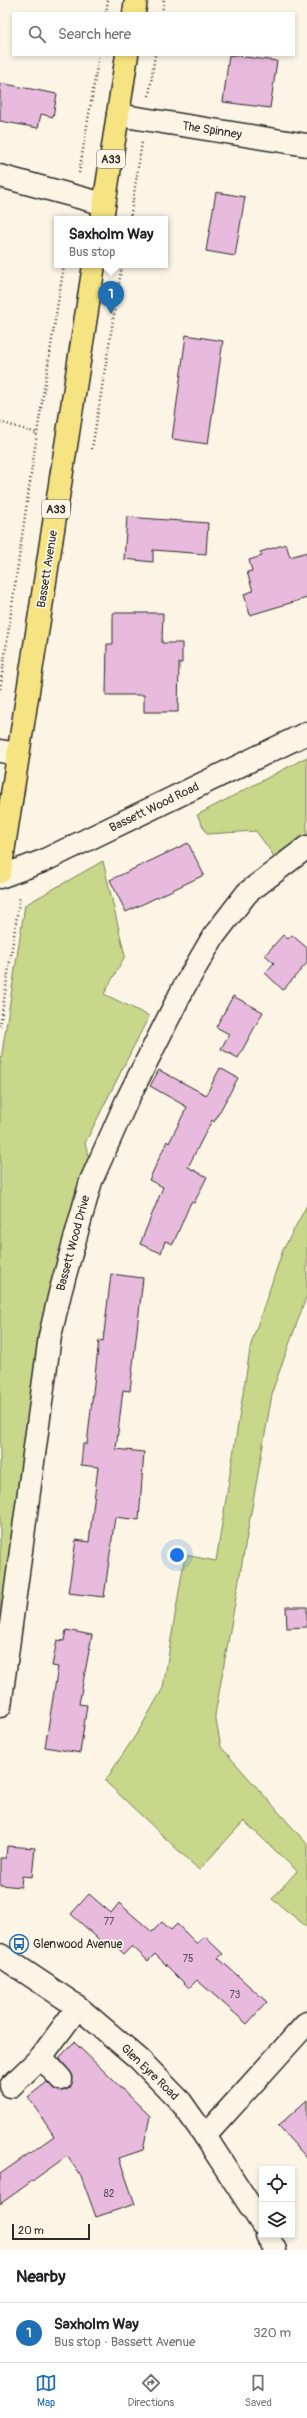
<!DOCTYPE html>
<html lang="en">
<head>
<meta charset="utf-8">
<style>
  body { margin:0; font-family:Pangolin,sans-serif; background:#f6f6f6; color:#202124 }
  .controls { position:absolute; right:12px; bottom:12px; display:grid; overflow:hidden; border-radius:0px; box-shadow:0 2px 6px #0003 }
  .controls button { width:36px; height:36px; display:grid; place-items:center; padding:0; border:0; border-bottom:1px solid #e0e0e0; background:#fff; color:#202124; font:20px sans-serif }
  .scale { position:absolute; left:12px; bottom:10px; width:78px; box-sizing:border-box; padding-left:4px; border:2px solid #2b2b2b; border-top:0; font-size:11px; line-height:14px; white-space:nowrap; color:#2b2b2b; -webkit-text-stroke:3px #fcf5e5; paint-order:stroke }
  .you { position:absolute; left:177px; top:1555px; width:14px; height:14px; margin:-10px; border:3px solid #fff; border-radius:50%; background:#1a73e8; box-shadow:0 0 0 6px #1a73e833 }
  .badge { display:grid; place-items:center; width:26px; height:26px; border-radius:50%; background:#1f6fb2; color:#fff; font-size:13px; font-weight:700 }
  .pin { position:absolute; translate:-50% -33px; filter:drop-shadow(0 1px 2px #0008) }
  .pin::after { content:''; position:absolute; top:21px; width:14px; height:12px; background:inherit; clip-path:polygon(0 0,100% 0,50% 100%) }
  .popup { position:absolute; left:54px; top:216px; width:114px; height:52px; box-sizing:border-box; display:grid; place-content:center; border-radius:0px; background:#fff; filter:drop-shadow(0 1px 3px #0005); font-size:13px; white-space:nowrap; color:#757577 }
  .popup b { font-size:15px; color:#202124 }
  .popup::after { content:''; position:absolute; left:50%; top:100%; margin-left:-8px; border:8px solid transparent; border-top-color:#fff }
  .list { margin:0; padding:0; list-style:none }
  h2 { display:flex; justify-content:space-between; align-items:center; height:52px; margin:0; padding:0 16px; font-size:17px }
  h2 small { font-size:13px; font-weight:400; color:#757577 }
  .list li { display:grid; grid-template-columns:26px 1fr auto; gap:12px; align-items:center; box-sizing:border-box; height:60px; padding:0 16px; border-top:1px solid #e0e0e0 }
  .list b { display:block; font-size:15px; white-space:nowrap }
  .list p { margin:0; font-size:13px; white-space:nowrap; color:#757577 }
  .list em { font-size:13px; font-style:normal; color:#757577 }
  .icon { flex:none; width:22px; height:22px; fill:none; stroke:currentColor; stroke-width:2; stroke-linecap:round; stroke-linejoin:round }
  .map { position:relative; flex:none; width:307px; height:2250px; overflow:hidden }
  .search { position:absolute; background:#fff; box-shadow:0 2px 6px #0003; left:12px; right:12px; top:12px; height:44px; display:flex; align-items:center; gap:10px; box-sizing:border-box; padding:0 14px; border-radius:0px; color:#757577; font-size:15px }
  .sheet { height:112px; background:#fff }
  nav { display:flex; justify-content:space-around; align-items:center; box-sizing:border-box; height:56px; border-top:1px solid #e0e0e0; background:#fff; font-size:11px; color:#757577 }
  nav a { display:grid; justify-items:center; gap:2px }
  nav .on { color:#1f6fb2 }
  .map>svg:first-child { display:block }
  .green { fill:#c9d78b; stroke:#7a815b }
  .building { fill:#e8badd; stroke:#2b2b2b }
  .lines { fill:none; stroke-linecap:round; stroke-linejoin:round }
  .street-casing { stroke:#2b2b2b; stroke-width:25 }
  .primary-casing { stroke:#2b2b2b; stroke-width:25 }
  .path { stroke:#2b2b2b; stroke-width:2.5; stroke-dasharray:1 3; stroke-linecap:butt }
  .street { stroke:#fcf5e5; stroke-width:22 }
  .primary { stroke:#f6e381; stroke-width:22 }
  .labels { text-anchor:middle; stroke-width:3.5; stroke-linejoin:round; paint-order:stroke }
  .number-label { font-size:10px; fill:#5a4f58 }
  .shield { fill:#fcf5e5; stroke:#6a6863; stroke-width:1 }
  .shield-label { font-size:11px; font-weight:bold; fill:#2b2b2b }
  .street-label { font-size:12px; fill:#2b2b2b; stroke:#fcf5e5 }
  .poi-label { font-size:12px; fill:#2b2b2b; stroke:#fcf5e5; text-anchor:start }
</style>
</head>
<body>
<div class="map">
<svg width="307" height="2250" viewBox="0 0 307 2250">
  <rect width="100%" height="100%" fill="#fcf5e5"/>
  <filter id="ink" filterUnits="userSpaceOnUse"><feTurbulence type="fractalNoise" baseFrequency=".025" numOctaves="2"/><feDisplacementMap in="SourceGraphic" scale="8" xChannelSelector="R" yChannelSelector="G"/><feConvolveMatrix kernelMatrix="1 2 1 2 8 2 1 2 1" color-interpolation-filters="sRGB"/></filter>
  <g filter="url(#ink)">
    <g class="green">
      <polygon points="307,757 307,834 274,856 256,831 207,834 197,815"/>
      <polygon points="103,861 125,956 104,994 149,1016 85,1143 90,1161 0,1645 0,1066 25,905"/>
      <polygon points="307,1205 307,1295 273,1389 215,1715 221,1747 307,1844 307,1927 272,1899 297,1871 244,1821 199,1870 105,1781 141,1727 163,1688 185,1555 216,1561 251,1344 283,1250"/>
    </g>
    <g class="building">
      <polygon points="229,55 277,61 270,108 223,102"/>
      <polygon points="0,83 57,94 53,117 41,114 38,128 0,121"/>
      <polygon points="216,192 245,197 235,256 206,251"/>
      <polygon points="186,335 223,341 208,444 172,439"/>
      <polygon points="127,517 208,523 206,554 153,550 153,562 124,559"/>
      <polygon points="286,544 290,557 307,552 307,598 250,615 244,594 253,591 247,572 252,571 249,560 262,556 260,552"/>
      <polygon points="113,613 163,613 162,643 182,643 182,663 179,663 178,712 144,712 144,695 106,695 107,644 113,644"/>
      <polygon points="188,843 204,875 126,912 110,880"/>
      <polygon points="283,935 288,939 292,935 307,948 307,963 283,990 265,973 274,963 265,955"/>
      <polygon points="233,996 263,1012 238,1058 221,1049 229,1034 216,1027"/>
      <polygon points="220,1068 238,1078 214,1122 212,1120 188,1167 207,1177 194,1203 191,1202 173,1244 165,1241 161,1253 140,1244 163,1187 149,1180 167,1141 169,1143 187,1107 150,1086 159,1070 206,1095"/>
      <polygon points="111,1274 143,1278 130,1391 123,1390 116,1449 144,1452 139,1520 115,1517 104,1597 68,1593 76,1540 89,1542 98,1467 81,1465 83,1444 87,1444 99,1340 103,1341"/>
      <polygon points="286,1607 307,1607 307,1627 287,1628"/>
      <polygon points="66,1630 92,1635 79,1704 87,1705 80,1753 45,1747 58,1667 52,1666 57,1640 64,1641"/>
      <polygon points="7,1846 35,1848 32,1877 22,1876 21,1887 0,1885 0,1858 6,1858"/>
      <polygon points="89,1894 111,1913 119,1903 152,1932 162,1922 171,1930 177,1924 197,1944 204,1936 223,1954 218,1958 267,2002 247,2024 197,1980 189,1988 155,1954 148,1961 132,1946 124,1954 109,1940 105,1945 71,1914"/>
      <polygon points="74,2042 150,2116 143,2150 119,2158 135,2204 96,2217 81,2176 67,2156 0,2204 0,2174 54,2136 28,2097 47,2082 58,2091 70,2088 73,2076 59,2058"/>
      <polygon points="307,2100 307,2158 278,2126"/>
    </g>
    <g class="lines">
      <g class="street-casing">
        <g id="street">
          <polyline points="118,115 307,145"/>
          <polyline points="0,176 104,204"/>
          <polyline points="0,751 18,754"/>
          <polyline points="0,877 43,861 307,733"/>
          <polyline points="0,1706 50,1336 60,1293 91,1181 127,1100 184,987 213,937 247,893 307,847"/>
          <polyline points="0,1955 78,2007 139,2059 181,2102 205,2136 262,2224"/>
          <polyline points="41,2057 61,2079"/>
          <polyline points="11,2086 41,2057 78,2007"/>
          <polyline points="205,2136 307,2023"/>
          <polyline points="267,2235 275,2250"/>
        </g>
      </g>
      <g class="primary-casing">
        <g id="primary">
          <polyline points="134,13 136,0"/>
          <polyline points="102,219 127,55"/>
          <polyline points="0,872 94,265"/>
        </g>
      </g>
      <g class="path">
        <polyline points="106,13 108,0"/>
        <polyline points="162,13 164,0"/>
        <polyline points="149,96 155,55"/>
        <polyline points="79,173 99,55"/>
        <polyline points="130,219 142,142"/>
        <polyline points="0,422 37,433"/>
        <polyline points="92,449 122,265"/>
        <polyline points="0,689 37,433 64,265"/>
        <polyline points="0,1026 20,896"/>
      </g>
      <use href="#street" class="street"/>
      <use href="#primary" class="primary"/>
    </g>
  </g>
  <defs>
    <g id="bus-ring" transform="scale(1)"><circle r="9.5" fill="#fcf5e5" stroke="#1f6fb2" stroke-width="1.5"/><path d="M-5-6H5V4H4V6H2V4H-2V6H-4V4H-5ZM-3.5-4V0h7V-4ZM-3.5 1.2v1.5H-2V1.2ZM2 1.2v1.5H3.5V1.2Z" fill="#1f6fb2"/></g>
  </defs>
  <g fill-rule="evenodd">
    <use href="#bus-ring" x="19" y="1944"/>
  </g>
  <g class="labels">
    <g class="number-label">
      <text x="109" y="1925">77</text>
      <text x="188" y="1962">75</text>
      <text x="235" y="1998">73</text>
      <text x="109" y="2197">82</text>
    </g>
    <g class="shield">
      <rect x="97" y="150" width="28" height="18" rx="3"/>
      <rect x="42" y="500" width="28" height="18" rx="3"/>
    </g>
    <g class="shield-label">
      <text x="111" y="163">A33</text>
      <text x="56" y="513">A33</text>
    </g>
    <g class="street-label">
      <text transform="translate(212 130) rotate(9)" y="4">The Spinney</text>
      <text transform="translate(47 569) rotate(-81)" y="4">Bassett Avenue</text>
      <text transform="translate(154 807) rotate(-26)" y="4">Bassett Wood Road</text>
      <text transform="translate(73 1243) rotate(-75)" y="4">Bassett Wood Drive</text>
      <text transform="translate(150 2072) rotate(44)" y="4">Glen Eyre Road</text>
    </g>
    <g class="poi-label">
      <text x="33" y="1948">Glenwood Avenue</text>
    </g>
  </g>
</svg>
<div class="controls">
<button><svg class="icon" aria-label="locate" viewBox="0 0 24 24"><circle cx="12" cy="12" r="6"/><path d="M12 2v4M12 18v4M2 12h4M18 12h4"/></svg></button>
<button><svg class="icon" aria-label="layers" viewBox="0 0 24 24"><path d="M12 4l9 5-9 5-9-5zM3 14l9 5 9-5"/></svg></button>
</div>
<div class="scale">20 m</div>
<div class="you"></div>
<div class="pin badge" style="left:111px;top:314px">1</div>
<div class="popup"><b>Saxholm Way</b>Bus stop</div>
<div class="search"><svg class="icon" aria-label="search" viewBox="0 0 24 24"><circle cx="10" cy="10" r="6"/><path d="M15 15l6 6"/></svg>Search here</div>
</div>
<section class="sheet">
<h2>Nearby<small></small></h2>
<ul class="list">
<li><span class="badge">1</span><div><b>Saxholm Way</b><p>Bus stop · Bassett Avenue</p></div><em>320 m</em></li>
</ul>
</section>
<nav>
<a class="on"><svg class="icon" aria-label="map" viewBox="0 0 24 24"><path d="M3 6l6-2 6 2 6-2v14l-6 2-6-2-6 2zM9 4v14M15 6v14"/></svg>Map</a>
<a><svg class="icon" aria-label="directions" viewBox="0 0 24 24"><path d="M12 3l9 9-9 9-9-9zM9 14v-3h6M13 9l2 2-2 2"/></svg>Directions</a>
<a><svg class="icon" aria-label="saved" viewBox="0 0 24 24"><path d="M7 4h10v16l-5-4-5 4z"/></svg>Saved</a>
</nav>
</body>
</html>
